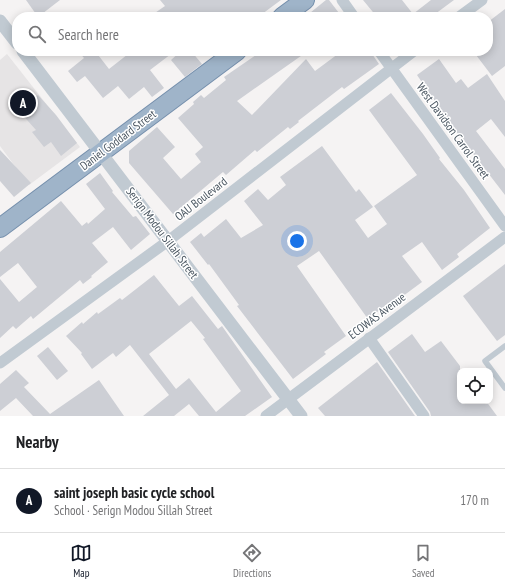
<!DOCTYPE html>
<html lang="en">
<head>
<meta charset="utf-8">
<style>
  body { margin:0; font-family:"PT Sans Narrow",sans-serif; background:#f2f2f2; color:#202124 }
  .controls { position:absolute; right:12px; bottom:12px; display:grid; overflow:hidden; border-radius:8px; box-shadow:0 2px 10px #0003 }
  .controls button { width:36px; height:36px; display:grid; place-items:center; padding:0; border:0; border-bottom:1px solid #e0e0e0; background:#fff; color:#202124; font:20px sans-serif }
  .you { position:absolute; left:297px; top:241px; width:14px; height:14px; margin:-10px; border:3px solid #fff; border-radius:50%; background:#1a73e8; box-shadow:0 0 0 6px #1a73e833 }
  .badge { display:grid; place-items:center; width:26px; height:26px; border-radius:50%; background:#111827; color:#fff; font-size:13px; font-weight:700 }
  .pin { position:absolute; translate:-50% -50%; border:2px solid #fff; box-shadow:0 1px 4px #0006 }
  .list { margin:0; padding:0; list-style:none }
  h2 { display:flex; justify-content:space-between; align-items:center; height:52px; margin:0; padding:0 16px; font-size:17px }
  h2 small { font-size:13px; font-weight:400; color:#757577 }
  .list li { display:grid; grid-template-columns:26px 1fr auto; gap:12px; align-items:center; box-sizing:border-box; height:64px; padding:0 16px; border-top:1px solid #e0e0e0 }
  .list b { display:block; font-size:15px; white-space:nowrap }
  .list p { margin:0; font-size:13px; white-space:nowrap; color:#757577 }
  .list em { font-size:13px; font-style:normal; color:#757577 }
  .icon { flex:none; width:22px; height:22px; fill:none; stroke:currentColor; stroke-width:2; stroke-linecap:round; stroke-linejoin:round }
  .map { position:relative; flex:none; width:505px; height:416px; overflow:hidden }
  .search { position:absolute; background:#fff; box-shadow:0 2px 10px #0003; left:12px; right:12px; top:12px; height:44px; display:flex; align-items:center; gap:10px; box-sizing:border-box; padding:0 14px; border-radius:16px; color:#757577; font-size:15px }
  .sheet { height:116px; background:#fff }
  nav { display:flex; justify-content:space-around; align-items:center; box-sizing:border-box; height:56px; border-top:1px solid #e0e0e0; background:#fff; font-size:11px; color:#757577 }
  nav a { display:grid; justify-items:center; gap:2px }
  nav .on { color:#111827 }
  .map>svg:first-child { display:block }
  .education { fill:#e6e4e5 }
  .building { fill:#cdcfd5; fill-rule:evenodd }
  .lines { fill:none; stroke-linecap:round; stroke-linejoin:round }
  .trunk-casing { stroke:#7690ad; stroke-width:20 }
  .service { stroke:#c1cad2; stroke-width:5.5 }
  .minor { stroke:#c1cad2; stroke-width:11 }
  .tertiary { stroke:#c1cad2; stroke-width:13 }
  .trunk { stroke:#9fb4c9; stroke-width:18 }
  .labels { text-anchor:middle; stroke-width:3; stroke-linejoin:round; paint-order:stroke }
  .street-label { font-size:12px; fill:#4a5661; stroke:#fff }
</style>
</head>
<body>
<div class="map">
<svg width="505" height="416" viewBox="0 0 505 416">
  <rect width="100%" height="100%" fill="#f5f3f3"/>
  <polygon class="education" points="7,54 80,147 29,185 0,146 0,60"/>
  <g class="building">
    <polygon points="26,0 60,0 38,17"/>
    <polygon points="160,0 281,0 258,17 149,17 165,6"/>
    <polygon points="326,0 329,0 342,17 305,17"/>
    <polygon points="363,0 402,0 413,14 431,0 454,0 431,17 377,17"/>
    <polygon points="505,9 505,66 492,76 473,51 488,51 488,22"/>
    <polygon points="78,51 95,51 109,69 132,51 175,51 150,70 164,88 152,97 144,87 129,99 118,86 103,98 85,76 77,82 68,71 84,58"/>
    <polygon points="181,51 191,51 202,64 185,77 171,60"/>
    <polygon points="262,51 308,51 237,101 252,115 306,59 315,71 342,51 370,51 379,64 344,89 342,87 298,121 299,122 290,129 288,127 257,152 255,150 226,175 223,172 173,214 129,163 129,151 157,127 175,147 163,158 181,179 201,162 195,154 203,147 178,118 194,104 193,102 201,95 204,98 226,80 224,77"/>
    <polygon points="439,59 456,83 461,79 468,88 487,74 505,101 505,137 491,119 476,131 505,169 505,195 451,125 417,75"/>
    <polygon points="391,93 423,134 440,158 439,159 464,190 490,228 457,254 459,257 442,270 422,242 402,256 422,282 395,302 393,300 368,319 319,251 297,266 346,336 324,352 326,354 293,379 237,306 239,305 209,264 208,265 190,242 201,233 204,237 226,219 241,238 263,225 244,201 258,189 268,200 286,185 280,177 322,146 356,192 359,189 373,207 355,220 368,238 387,224 374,206 417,175 369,110"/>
    <polygon points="38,95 56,115 77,143 61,156 51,142 44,147 32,132 36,130 19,111"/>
    <polygon points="0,150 31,183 14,197 0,181"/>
    <polygon points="100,173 113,191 112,192 133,217 136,216 150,234 131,250 113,227 92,243 108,262 91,276 92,277 83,284 80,280 33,319 31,316 16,329 13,326 0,338 0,279 19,302 37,287 18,263 0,277 0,252 61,201 82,226 87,222 88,224 105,209 86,184"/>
    <polygon points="505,264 505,335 497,341 463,296"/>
    <path d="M154 275 179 306 192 296 218 329 222 326 272 397 245 416H199L189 404 174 416H143L169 395 130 345 116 357 113 353 92 369 81 354 82 353 66 336 82 322 83 324 97 312 98 314 120 298 122 300ZM191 321 205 338 203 339 241 391 216 412 189 378 176 389 149 354Z"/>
    <polygon points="412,334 425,352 441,341 460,366 460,401 486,401 497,416 431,416 430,412 388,352"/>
    <polygon points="48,347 68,371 57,380 37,356"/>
    <polygon points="377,362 415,416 325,416 318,408"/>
    <polygon points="16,370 29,383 24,387 50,414 99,380 124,416 33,416 16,398 0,411 0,384"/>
  </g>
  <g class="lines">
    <g class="trunk-casing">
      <g id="trunk">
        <polyline points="282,17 305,0"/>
        <polyline points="0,228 237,51"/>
      </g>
    </g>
    <polyline class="service" points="505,346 485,361 505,388"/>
    <g class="minor">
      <polyline points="342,0 354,17"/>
      <polyline points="459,17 482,0"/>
      <polyline points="379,51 505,226"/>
      <polyline points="369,338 424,416"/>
      <polyline points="0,363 168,241 414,51"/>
      <polyline points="266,416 505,237"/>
    </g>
    <g class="tertiary">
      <polyline points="0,21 17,43"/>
      <polyline points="23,51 301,416"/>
    </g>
    <use href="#trunk" class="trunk"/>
  </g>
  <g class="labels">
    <g class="street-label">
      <text transform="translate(453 131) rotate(54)" y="4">West Davidson Carrol Street</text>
      <text transform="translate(118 140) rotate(-37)" y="4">Daniel Goddard Street</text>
      <text transform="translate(201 199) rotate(-38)" y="4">OAU Boulevard</text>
      <text transform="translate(162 233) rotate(53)" y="4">Serign Modou Sillah Street</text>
      <text transform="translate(377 316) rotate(-37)" y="4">ECOWAS Avenue</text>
    </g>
  </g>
</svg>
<div class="controls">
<button><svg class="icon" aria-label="locate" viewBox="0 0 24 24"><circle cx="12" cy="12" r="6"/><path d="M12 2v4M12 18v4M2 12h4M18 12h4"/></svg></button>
</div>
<div class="you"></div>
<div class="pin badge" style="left:23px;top:103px">A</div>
<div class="search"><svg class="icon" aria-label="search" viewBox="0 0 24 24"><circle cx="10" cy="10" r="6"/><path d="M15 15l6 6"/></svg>Search here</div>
</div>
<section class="sheet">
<h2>Nearby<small></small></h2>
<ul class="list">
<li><span class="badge">A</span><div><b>saint joseph basic cycle school</b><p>School · Serign Modou Sillah Street</p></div><em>170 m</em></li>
</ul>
</section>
<nav>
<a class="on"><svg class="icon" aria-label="map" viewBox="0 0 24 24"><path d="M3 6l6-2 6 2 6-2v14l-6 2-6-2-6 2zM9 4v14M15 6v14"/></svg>Map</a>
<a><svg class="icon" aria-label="directions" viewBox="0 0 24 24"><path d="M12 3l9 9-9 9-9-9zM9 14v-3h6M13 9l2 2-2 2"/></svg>Directions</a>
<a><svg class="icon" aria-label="saved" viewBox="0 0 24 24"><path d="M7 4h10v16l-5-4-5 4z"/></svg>Saved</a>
</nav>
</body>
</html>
